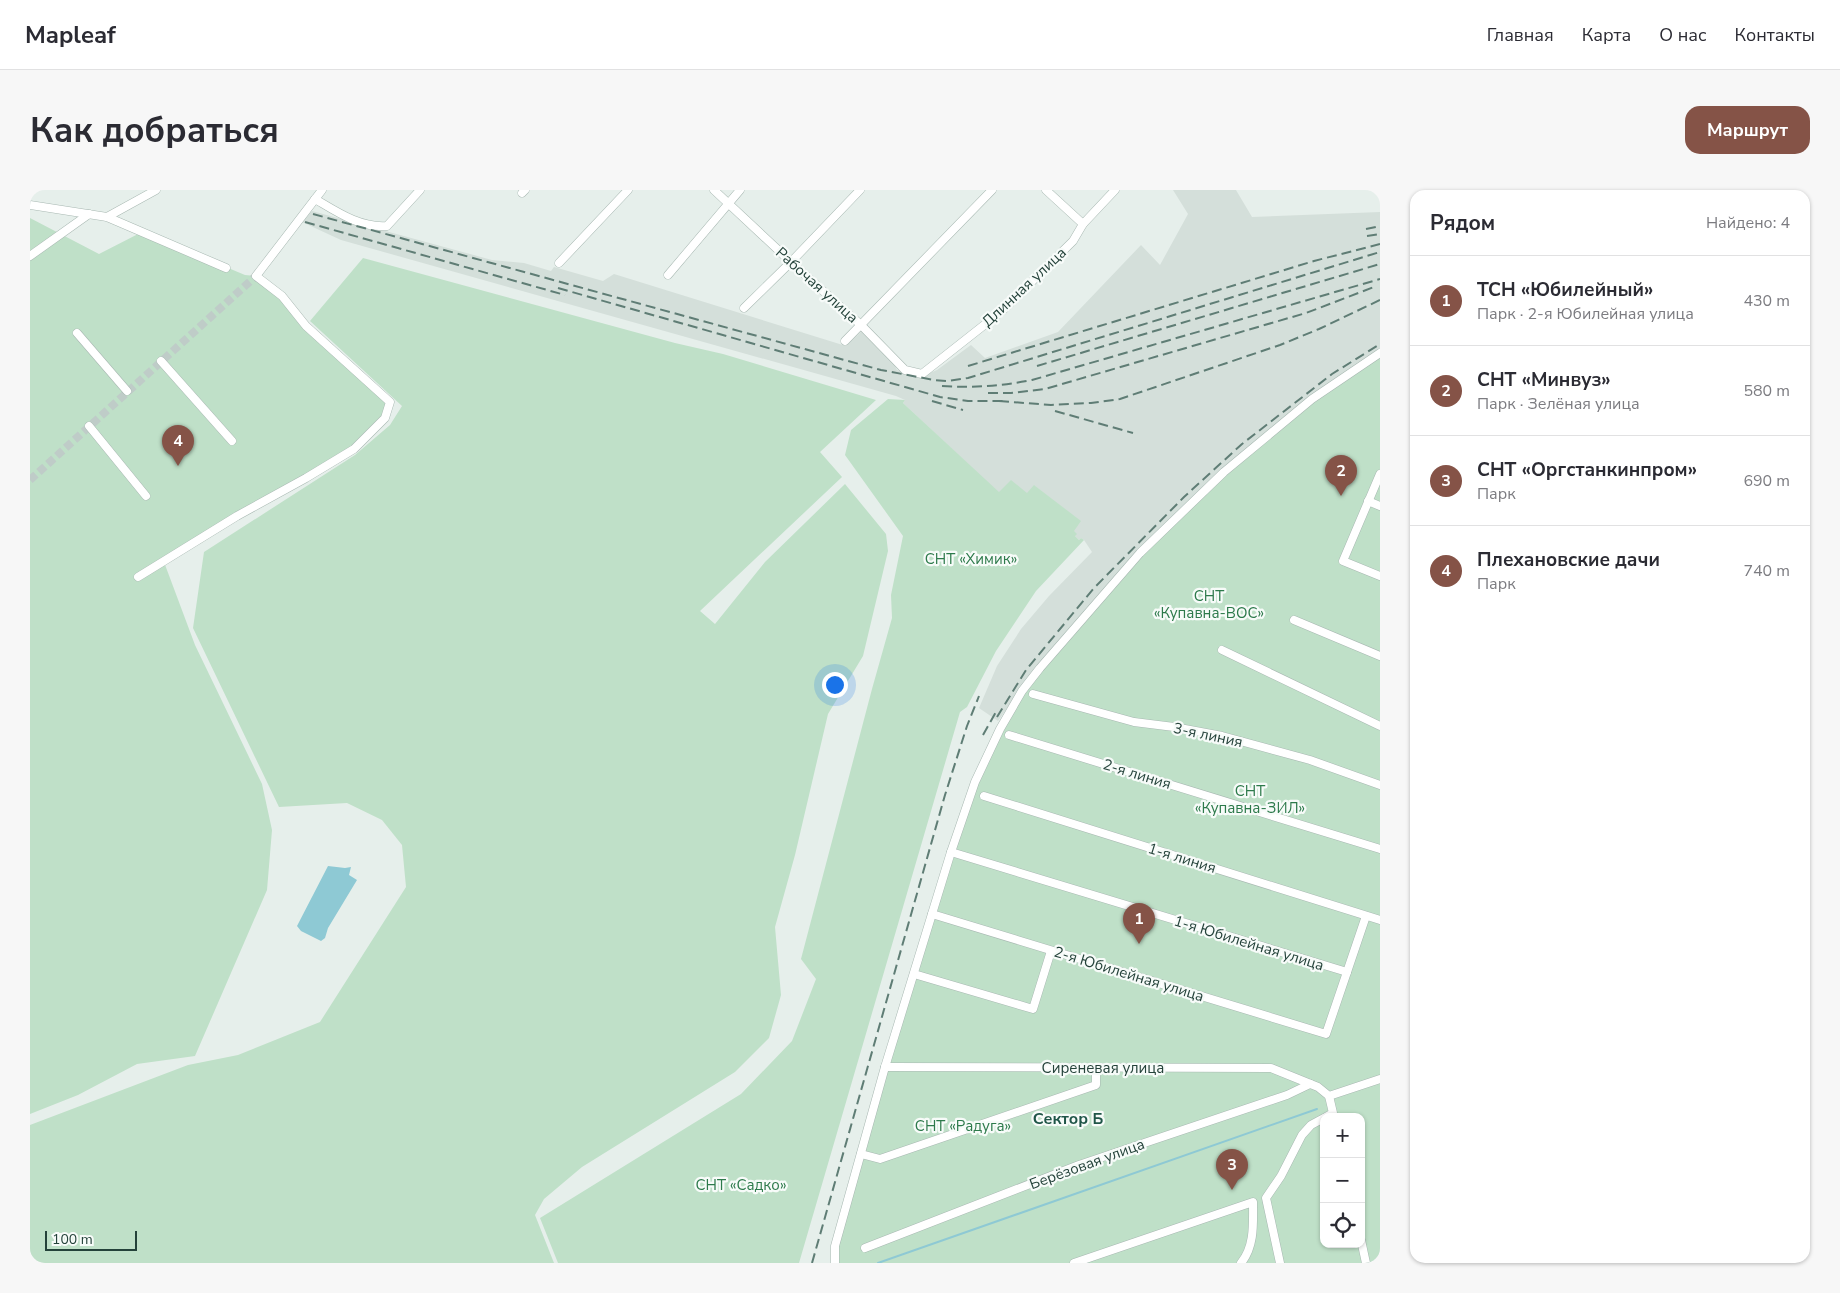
<!DOCTYPE html>
<html lang="ru">
<head>
<meta charset="utf-8">
<style>
  body { margin:0; font-family:"Nunito Sans",sans-serif; background:#f7f7f7; color:#2b2b33 }
  .controls { position:absolute; right:15px; bottom:15px; display:grid; overflow:hidden; border-radius:10px; box-shadow:0 1px 4px #0004 }
  .controls button { width:45px; height:45px; display:grid; place-items:center; padding:0; border:0; border-bottom:1px solid #e1e1e2; background:#fff; color:#2b2b33; font:25px sans-serif }
  .scale { position:absolute; left:15px; bottom:12px; width:92px; box-sizing:border-box; padding-left:5px; border:2px solid #24423a; border-top:0; font-size:14px; line-height:18px; white-space:nowrap; color:#24423a; -webkit-text-stroke:4px #f7fbf9; paint-order:stroke }
  .you { position:absolute; left:804px; top:494px; width:18px; height:18px; margin:-12px; border:4px solid #fff; border-radius:50%; background:#1a73e8; box-shadow:0 0 0 8px #1a73e833 }
  .badge { display:grid; place-items:center; width:32px; height:32px; border-radius:50%; background:#855347; color:#fff; font-size:16px; font-weight:700 }
  .pin { position:absolute; translate:-50% -41px; filter:drop-shadow(0 1px 2px #0008) }
  .pin::after { content:''; position:absolute; top:26px; width:18px; height:15px; background:inherit; clip-path:polygon(0 0,100% 0,50% 100%) }
  .list { margin:0; padding:0; list-style:none }
  h2 { display:flex; justify-content:space-between; align-items:center; height:65px; margin:0; padding:0 20px; font-size:21px }
  h2 small { font-size:16px; font-weight:400; color:#7c7c81 }
  .list li { display:grid; grid-template-columns:32px 1fr auto; gap:15px; align-items:center; box-sizing:border-box; height:90px; padding:0 20px; border-top:1px solid #e1e1e2 }
  .list b { display:block; font-size:19px; white-space:nowrap }
  .list p { margin:0; font-size:16px; white-space:nowrap; color:#7c7c81 }
  .list em { font-size:16px; font-style:normal; color:#7c7c81 }
  .icon { flex:none; width:28px; height:28px; fill:none; stroke:currentColor; stroke-width:2; stroke-linecap:round; stroke-linejoin:round }
  .map { position:relative; flex:none; width:1350px; height:1073px; overflow:hidden; border-radius:15px }
  header { display:flex; align-items:center; gap:30px; box-sizing:border-box; height:70px; padding:0 25px; background:#fff; border-bottom:1px solid #e1e1e2 }
  header strong { font-size:24px }
  nav { display:flex; gap:28px; margin-inline-start:auto; font-size:18px }
  .intro { display:flex; align-items:center; justify-content:space-between; box-sizing:border-box; height:120px; padding:0 30px }
  h1 { margin:0; font-size:35px }
  .button { padding:12px 22px; border-radius:15px; background:#855347; color:#fff; font-size:18px; font-weight:700 }
  main { display:flex; gap:30px; padding:0 30px }
  aside { flex:1; background:#fff; border-radius:15px; box-shadow:0 1px 4px #0004 }
  .map>svg:first-child { display:block }
  .built { fill:#d4dfda }
  .green { fill:#bfe0c8; fill-rule:evenodd }
  .water { fill:#8ec9d4 }
  .lines { fill:none; stroke-linecap:round; stroke-linejoin:round }
  .stream { stroke:#8ec9d4; stroke-width:2 }
  .minor-tunnel { stroke:#bfccc8; stroke-width:8; stroke-dasharray:8 4; stroke-linecap:butt }
  .minor-casing { stroke:#a8b8b2; stroke-width:9 }
  .minor { stroke:#fff; stroke-width:8 }
  .rail { stroke:#5f7d75; stroke-width:2; stroke-dasharray:10 5; stroke-linecap:butt }
  .labels { text-anchor:middle; stroke-width:4.5; stroke-linejoin:round; paint-order:stroke }
  .street-label { font-size:15px; fill:#24423a; stroke:#f7fbf9 }
  .park-label { font-size:15px; fill:#2d7a4b; stroke:#f7fbf9 }
  .neighbourhood-label { font-size:16px; font-weight:bold; fill:#1f5548; stroke:#f7fbf9 }
</style>
</head>
<body>
<header>
<strong>Mapleaf</strong>
<nav><a>Главная</a><a>Карта</a><a>О нас</a><a>Контакты</a></nav>
</header>
<div class="intro"><h1>Как добраться</h1><a class="button">Маршрут</a></div>
<main>
<div class="map">
<svg width="1350" height="1073" viewBox="0 0 1350 1073">
  <rect width="100%" height="100%" fill="#e6efeb"/>
  <polygon class="built" points="1143,0 1206,0 1222,27 1350,22 1350,158 1233,244 1115,354 1007,476 968,531 949,518 967,476 991,439 1019,406 1062,362 1054,350 1051,348 1049,350 1045,346 1043,341 1050,331 1005,296 997,304 969,303 873,213 875,210 866,206 311,50 272,32 282,21 462,70 494,73 521,81 524,77 573,91 584,84 816,156 833,140 866,174 865,176 867,180 883,185 895,185 907,180 941,155 955,168 1028,142 1111,55 1130,75 1158,24"/>
  <g class="green">
    <polygon points="0,28 69,64 112,42 215,85 226,86 276,136 360,212 355,228 324,259 134,372 165,455 232,594 242,640 237,700 165,866 107,874 48,905 0,924"/>
    <polygon points="333,68 645,153 693,164 846,210 790,262 812,287 670,421 685,434 735,372 815,294 856,344 858,361 833,466 798,524 765,665 745,737 751,805 739,848 705,882 552,977 514,1009 505,1025 524,1073 0,1073 0,935 158,875 208,865 290,832 376,697 372,655 352,630 317,613 249,617 163,438 174,362 325,265 360,235 372,216 280,131"/>
    <path d="M1350 163V1073H805V1056L945 592 992 501 1110 363 1194 282 1282 209ZM1294 927H1331V1054H1294Z"/>
    <polygon points="858,209 875,210 873,213 969,302 981,290 997,303 1004,295 1051,331 1044,341 1047,344 1045,346 1049,350 1051,348 1054,350 1006,401 966,461 937,517 930,522 769,1073 528,1073 510,1028 711,904 762,851 786,789 771,769 842,499 862,428 861,405 873,346 815,265 821,240"/>
  </g>
  <polygon class="water" points="298,676 315,678 321,677 319,685 327,690 298,738 295,748 291,751 271,741 267,736"/>
  <g class="lines">
    <polyline class="stream" points="848,1073 1287,919"/>
    <polyline class="minor-tunnel" points="0,290 226,86"/>
    <g class="minor-casing">
      <g id="minor">
        <polyline points="684,0 761,72 831,135 875,180 892,184 972,121 1043,51 1053,34 1085,0"/>
        <polyline points="1016,0 1053,34"/>
        <polyline points="492,3 495,0"/>
        <path d="M285 9C307 22 330 38 357 36L390 0"/>
        <polyline points="0,15 77,27 196,78"/>
        <polyline points="77,27 126,0"/>
        <polyline points="0,66 59,24"/>
        <polyline points="529,73 598,0"/>
        <polyline points="638,85 710,0"/>
        <polyline points="714,118 761,72 830,0"/>
        <polyline points="47,143 97,201"/>
        <polyline points="815,151 962,0"/>
        <polyline points="131,171 202,251"/>
        <polyline points="59,236 116,306"/>
        <polyline points="1350,284 1313,371 1350,386"/>
        <polyline points="1338,311 1350,316"/>
        <polyline points="108,387 207,326 276,288 324,259 355,228 360,212 276,136 252,106 226,86 292,0"/>
        <polyline points="1264,430 1350,466"/>
        <polyline points="1192,460 1350,536"/>
        <polyline points="1003,504 1104,532 1144,537 1192,546 1280,570 1350,595"/>
        <polyline points="979,545 1350,659"/>
        <polyline points="954,606 1350,730"/>
        <polyline points="921,662 1317,782"/>
        <polyline points="902,724 1296,844 1336,726"/>
        <polyline points="884,784 1003,819 1021,761"/>
        <polyline points="855,877 1241,878 1288,897 1299,906 1350,889"/>
        <polyline points="1296,927 1303,923 1299,906"/>
        <polyline points="831,964 850,969 1066,895 1066,878"/>
        <polyline points="1331,1050 1336,1073"/>
        <polyline points="835,1058 1049,975 1257,905 1280,894"/>
        <polyline points="805,1073 805,1056 855,877 921,662 945,592 970,539 992,501 1010,478 1110,363 1194,282 1282,209 1350,163"/>
        <path d="M1044 1073 1223 1012C1223 1033 1225 1056 1211 1073"/>
        <polyline points="1250,1073 1236,1008 1251,986 1272,945 1281,935 1294,928"/>
      </g>
    </g>
    <use href="#minor" class="minor"/>
    <g class="rail">
      <polyline points="283,24 851,180 904,190 917,191 938,188 1350,62"/>
      <polyline points="275,32 535,105"/>
      <polyline points="1336,39 1350,36"/>
      <polyline points="1337,46 1350,44"/>
      <polyline points="528,98 910,207 938,211 975,211"/>
      <polyline points="938,176 1284,71 1350,54"/>
      <polyline points="1007,176 1350,74"/>
      <path d="M912 196C943 198 971 196 1002 190L1350 89"/>
      <polyline points="958,203 981,203 1015,199 1276,123 1344,97"/>
      <polyline points="902,211 933,220"/>
      <polyline points="969,211 1021,215 1061,213 1090,209 1250,155 1289,139 1350,110"/>
      <polyline points="1025,221 1103,243"/>
      <polyline points="967,527 996,480 1064,398 1154,307 1212,254 1302,184 1350,154"/>
      <polyline points="953,545 967,520"/>
      <polyline points="782,1073 915,605 937,536 949,506"/>
    </g>
  </g>
  <g class="labels">
    <g class="street-label">
      <text transform="translate(787 95) rotate(42)" y="5">Рабочая улица</text>
      <text transform="translate(994 97) rotate(-43)" y="5">Длинная улица</text>
      <text transform="translate(1178 545) rotate(12)" y="5">3-я линия</text>
      <text transform="translate(1107 584) rotate(17)" y="5">2-я линия</text>
      <text transform="translate(1152 668) rotate(17)" y="5">1-я линия</text>
      <text transform="translate(1219 753) rotate(17)" y="5">1-я Юбилейная улица</text>
      <text transform="translate(1099 784) rotate(17)" y="5">2-я Юбилейная улица</text>
      <text x="1073" y="883">Сиреневая улица</text>
      <text transform="translate(1057 974) rotate(-20)" y="5">Берёзовая улица</text>
    </g>
    <g class="park-label">
      <text x="941" y="374">СНТ «Химик»</text>
      <text x="1179" y="411">СНТ<tspan x="1179" dy="17">«Купавна-ВОС»</tspan></text>
      <text x="1220" y="606">СНТ<tspan x="1220" dy="17">«Купавна-ЗИЛ»</tspan></text>
      <text x="933" y="941">СНТ «Радуга»</text>
      <text x="711" y="1000">СНТ «Садко»</text>
    </g>
    <g class="neighbourhood-label">
      <text x="1038" y="934">Сектор Б</text>
    </g>
  </g>
</svg>
<div class="controls">
<button>+</button>
<button>−</button>
<button><svg class="icon" aria-label="locate" viewBox="0 0 24 24"><circle cx="12" cy="12" r="6"/><path d="M12 2v4M12 18v4M2 12h4M18 12h4"/></svg></button>
</div>
<div class="scale">100 m</div>
<div class="you"></div>
<div class="pin badge" style="left:1109px;top:754px">1</div>
<div class="pin badge" style="left:1311px;top:306px">2</div>
<div class="pin badge" style="left:1202px;top:1000px">3</div>
<div class="pin badge" style="left:148px;top:276px">4</div>
</div>
<aside>
<h2>Рядом<small>Найдено: 4</small></h2>
<ul class="list">
<li><span class="badge">1</span><div><b>ТСН «Юбилейный»</b><p>Парк · 2-я Юбилейная улица</p></div><em>430 m</em></li>
<li><span class="badge">2</span><div><b>СНТ «Минвуз»</b><p>Парк · Зелёная улица</p></div><em>580 m</em></li>
<li><span class="badge">3</span><div><b>СНТ «Оргстанкинпром»</b><p>Парк</p></div><em>690 m</em></li>
<li><span class="badge">4</span><div><b>Плехановские дачи</b><p>Парк</p></div><em>740 m</em></li>
</ul>
</aside>
</main>
</body>
</html>
